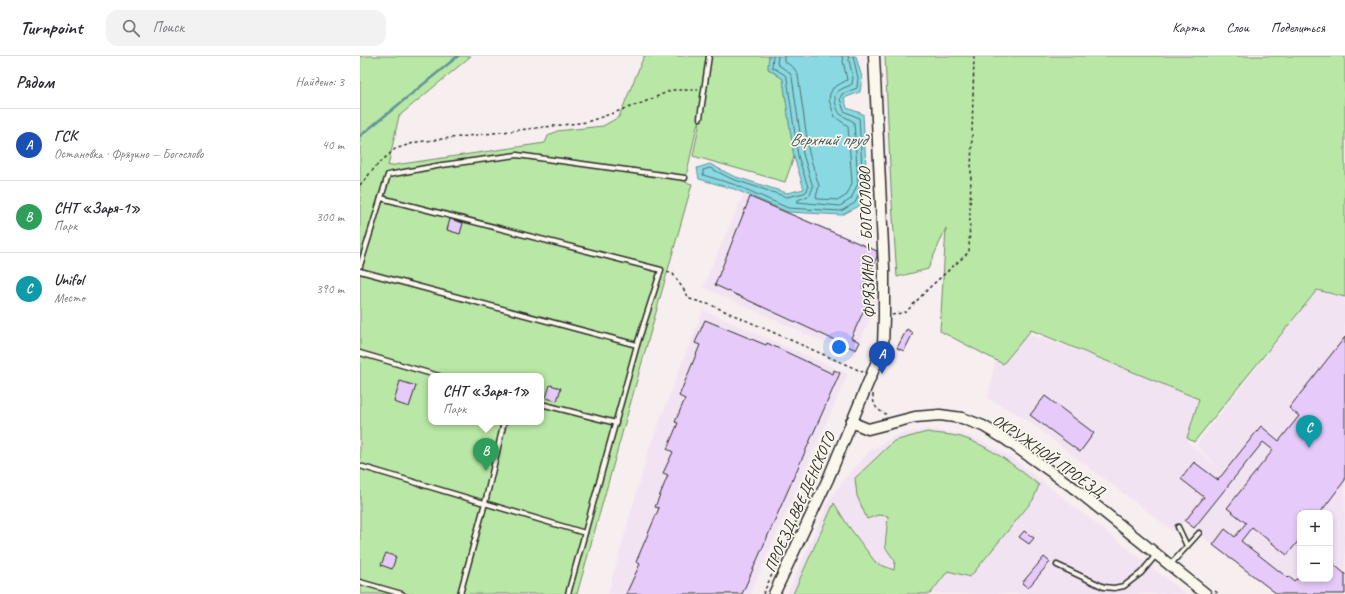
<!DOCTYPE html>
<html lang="ru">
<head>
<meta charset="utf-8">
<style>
  body { margin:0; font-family:Caveat,sans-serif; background:#f2f2f3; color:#2b2b33 }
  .controls { position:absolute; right:12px; bottom:12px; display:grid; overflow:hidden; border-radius:8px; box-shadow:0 2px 6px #0003 }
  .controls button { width:36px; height:36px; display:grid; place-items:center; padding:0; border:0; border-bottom:1px solid #e1e1e2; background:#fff; color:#2b2b33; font:20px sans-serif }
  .you { position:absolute; left:479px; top:291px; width:14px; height:14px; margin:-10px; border:3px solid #fff; border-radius:50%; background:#1a73e8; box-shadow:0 0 0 6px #1a73e833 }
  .badge { display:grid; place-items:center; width:26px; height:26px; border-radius:50%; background:#0f766e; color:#fff; font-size:13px; font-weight:700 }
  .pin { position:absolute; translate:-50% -33px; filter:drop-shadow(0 1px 2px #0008) }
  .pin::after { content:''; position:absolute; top:21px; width:14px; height:12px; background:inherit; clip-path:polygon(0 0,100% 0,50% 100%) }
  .popup { position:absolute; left:68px; top:317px; width:116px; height:52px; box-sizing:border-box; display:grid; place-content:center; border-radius:8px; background:#fff; filter:drop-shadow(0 1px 3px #0005); font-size:13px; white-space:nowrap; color:#7c7c81 }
  .popup b { font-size:15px; color:#2b2b33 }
  .popup::after { content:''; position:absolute; left:50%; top:100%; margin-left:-8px; border:8px solid transparent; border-top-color:#fff }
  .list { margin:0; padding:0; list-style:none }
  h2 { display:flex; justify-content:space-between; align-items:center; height:52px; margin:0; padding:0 16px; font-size:17px }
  h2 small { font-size:13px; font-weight:400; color:#7c7c81 }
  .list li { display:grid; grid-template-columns:26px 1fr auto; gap:12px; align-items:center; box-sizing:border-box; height:72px; padding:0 16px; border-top:1px solid #e1e1e2 }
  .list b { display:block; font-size:15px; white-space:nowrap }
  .list p { margin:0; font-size:13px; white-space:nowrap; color:#7c7c81 }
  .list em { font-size:13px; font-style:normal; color:#7c7c81 }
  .icon { flex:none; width:22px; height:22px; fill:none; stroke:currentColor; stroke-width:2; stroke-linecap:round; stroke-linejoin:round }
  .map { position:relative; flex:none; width:985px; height:538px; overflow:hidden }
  header { display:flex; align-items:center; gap:24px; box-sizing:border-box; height:56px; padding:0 20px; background:#fff; border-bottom:1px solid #e1e1e2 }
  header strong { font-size:19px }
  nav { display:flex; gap:22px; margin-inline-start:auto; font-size:14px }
  .search { width:280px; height:36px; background:#f2f2f3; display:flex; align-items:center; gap:10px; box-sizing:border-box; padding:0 14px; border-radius:12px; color:#7c7c81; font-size:15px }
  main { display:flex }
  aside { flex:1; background:#fff }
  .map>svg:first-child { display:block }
  .built { fill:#f2e3f2; fill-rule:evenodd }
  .green { fill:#b9e7a5; stroke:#728968; fill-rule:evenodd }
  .water { fill:#88d9e1; stroke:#639398 }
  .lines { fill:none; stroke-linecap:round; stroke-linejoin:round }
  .shore { stroke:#507174; stroke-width:1 }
  .stream { stroke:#639398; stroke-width:2.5 }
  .building { fill:#e6caf9; stroke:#2b2b2b }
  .service-casing { stroke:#2b2b2b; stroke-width:7 }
  .tertiary-casing { stroke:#2b2b2b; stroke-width:13 }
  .path { stroke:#2b2b2b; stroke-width:1.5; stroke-dasharray:3 3; stroke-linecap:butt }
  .service { stroke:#fbf7ec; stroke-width:4 }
  .tertiary { stroke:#fbf7ec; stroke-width:10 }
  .labels { text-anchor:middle; stroke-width:3.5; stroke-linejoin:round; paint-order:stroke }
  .street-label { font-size:16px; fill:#2b2b2b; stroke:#fbf7ec }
  .water-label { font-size:17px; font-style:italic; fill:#425658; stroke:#fbf7ec }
</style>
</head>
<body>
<header>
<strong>Turnpoint</strong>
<div class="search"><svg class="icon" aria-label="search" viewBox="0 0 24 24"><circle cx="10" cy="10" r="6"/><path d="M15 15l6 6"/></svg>Поиск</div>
<nav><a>Карта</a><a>Слои</a><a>Поделиться</a></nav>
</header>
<main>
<aside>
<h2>Рядом<small>Найдено: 3</small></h2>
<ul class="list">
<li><span class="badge" style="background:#1a4fb4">A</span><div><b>ГСК</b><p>Остановка · Фрязино — Богослово</p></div><em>40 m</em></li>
<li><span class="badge" style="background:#2e9e5b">B</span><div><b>СНТ «Заря-1»</b><p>Парк</p></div><em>300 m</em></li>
<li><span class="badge" style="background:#0f9aa8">C</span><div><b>Unifol</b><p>Место</p></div><em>390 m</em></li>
</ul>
</aside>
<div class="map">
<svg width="985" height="538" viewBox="0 0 985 538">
  <rect width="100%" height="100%" fill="#f7eeef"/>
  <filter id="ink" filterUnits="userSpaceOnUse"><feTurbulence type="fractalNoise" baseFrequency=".025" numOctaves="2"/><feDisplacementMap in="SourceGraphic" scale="8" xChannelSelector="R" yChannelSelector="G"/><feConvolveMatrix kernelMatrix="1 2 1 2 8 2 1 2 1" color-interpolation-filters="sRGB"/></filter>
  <g filter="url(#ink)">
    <g class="built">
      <polygon points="384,137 520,195 516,248 494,300 343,231"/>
      <path d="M957 234 985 241V538H916L853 489 825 465 813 475 660 359 628 343 636 298 658 275 860 338 828 386 858 411 836 389ZM940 457H970V523H940Z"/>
      <polygon points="343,254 488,318 390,538 248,538 289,393"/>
      <polygon points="567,373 603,378 625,387 652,402 826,538 427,538 472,439 491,416 510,395 537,379"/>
    </g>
    <g class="green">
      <path d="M0 0H111L39 60 28 110 185 87 188 80 197 75 243 70 259 61 284 0H409L408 13 423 23 434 101 425 126 333 100 340 65H338L325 126 332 128 217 538H0ZM71 320H181V366H71Z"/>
      <polygon points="525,0 985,0 985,241 957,234 834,386 827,382 839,343 671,274 643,308 580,275 586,172 568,213 537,221 531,132"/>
      <path d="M567 376C578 378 590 378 601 381 630 390 655 410 679 429L673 444 610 521 588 515 570 538H433L474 447 487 468 516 507 534 514 535 505 525 491 528 460 518 459 507 463 497 440 495 422 534 385Z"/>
    </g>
    <polygon class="water" points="409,0 496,0 502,22 500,36 484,42 487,52 503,58 507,129 499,150 482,159 428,156 374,133 339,123 337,112 350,108 373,120 427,137 444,133 434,101 423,23 408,12"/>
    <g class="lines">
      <g class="shore">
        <polyline points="413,0 412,11 425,19 427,22 438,100 448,131 447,135 444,137 427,141 372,123 350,112 343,114 343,119 376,129 428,152 481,155 495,147 503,129 499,62 484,55 480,43 482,38 497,32 498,22 493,0"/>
        <path d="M418 0 417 8 429 16 432 21 443 98 453 131 450 139 438 144 437 146 480 150 491 143 498 127 494 66 480 58C476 51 471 39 480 34 484 31 488 31 492 28L493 22 488 0"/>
        <polyline points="424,0 424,5 434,12 438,19 449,97 459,130 456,141 458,143 479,144 487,139 492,127 488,70 475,61 469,44 470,38 473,32 487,24 482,0"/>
      </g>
      <polyline class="stream" points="0,80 98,0"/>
    </g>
    <g class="building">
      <polygon points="390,141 517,195 517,201 502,232 512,237 491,282 500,286 496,294 355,229"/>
      <polygon points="90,163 103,167 100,178 87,174"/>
      <polygon points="345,264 406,289 407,287 473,318 474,314 480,317 382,538 266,538 280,508 276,506 299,452 295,451 308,419 303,417 313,396 307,393 318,367 315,366 325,343 319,340 340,289 335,287"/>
      <polygon points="547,273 553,277 544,295 537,292"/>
      <polygon points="985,281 985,424 960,457 940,457 940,483 927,499 892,471 881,485 928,522 929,521 934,525 936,523 970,523 970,505 985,518 985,538 917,538 853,489 865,473 875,481 886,467 867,452 913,394 903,386 834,472 825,465 844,441 821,423 834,406 858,424 901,370 919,385 939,360 929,352"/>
      <polygon points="40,325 56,330 49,351 34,346"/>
      <polygon points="190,329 201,332 197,345 186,342"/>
      <polygon points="685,340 734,377 720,396 670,359"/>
      <polygon points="664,475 674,482 669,488 659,481"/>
      <polygon points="26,497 36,501 32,513 21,509"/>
      <polygon points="684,501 690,506 668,532 662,527"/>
    </g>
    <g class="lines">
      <g class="service-casing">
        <g id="service">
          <polyline points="340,62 349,0"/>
          <polyline points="21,142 301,214 277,289 208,538"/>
          <polyline points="0,210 28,119 82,109 157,99 325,122"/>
          <polyline points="0,215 277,289"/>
          <polyline points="0,297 79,320"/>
          <polyline points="181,348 256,367"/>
          <polyline points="0,410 225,477"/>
          <polyline points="818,471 827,490"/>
          <polyline points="697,509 744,531 754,532 764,530 781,517 796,499"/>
          <polyline points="810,509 839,477"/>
          <polyline points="0,526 42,538"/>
          <polyline points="100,538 125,447 144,366"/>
        </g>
      </g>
      <g class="tertiary-casing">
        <g id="tertiary">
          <polyline points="491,366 508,373 555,361 580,359 602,362 623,370 645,383 714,432 846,538"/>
          <polyline points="414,538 468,423 523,291 524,260 524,212 514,0"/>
        </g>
      </g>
      <g class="path">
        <polyline points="0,129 18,108 35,93 57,86 227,66 282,47 312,34 338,34"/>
        <polyline points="307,216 313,218 330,243 351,249 503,316"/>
        <polyline points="532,259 546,256 570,231 609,196 614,0"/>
        <path d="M513 338C513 349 516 354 526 358"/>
        <polyline points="855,535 859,538"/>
        <polyline points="403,538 469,394"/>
      </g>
      <use href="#service" class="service"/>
      <use href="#tertiary" class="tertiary"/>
    </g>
  </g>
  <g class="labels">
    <g class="street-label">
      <text transform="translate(506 187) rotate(-92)" y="6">ФРЯЗИНО — БОГОСЛОВО</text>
      <text transform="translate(689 399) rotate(35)" y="6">ОКРУЖНОЙ ПРОЕЗД</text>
      <text transform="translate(439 446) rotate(-66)" y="6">ПРОЕЗД ВВЕДЕНСКОГО</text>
    </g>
    <g class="water-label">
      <text x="468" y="89">Верхний пруд</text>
    </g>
  </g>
</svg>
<div class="controls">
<button>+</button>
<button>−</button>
</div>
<div class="you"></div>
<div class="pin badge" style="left:522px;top:318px;background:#1a4fb4">A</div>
<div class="pin badge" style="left:126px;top:415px;background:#2e9e5b">B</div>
<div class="popup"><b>СНТ «Заря-1»</b>Парк</div>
<div class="pin badge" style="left:949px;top:392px;background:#0f9aa8">C</div>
</div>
</main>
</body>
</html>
